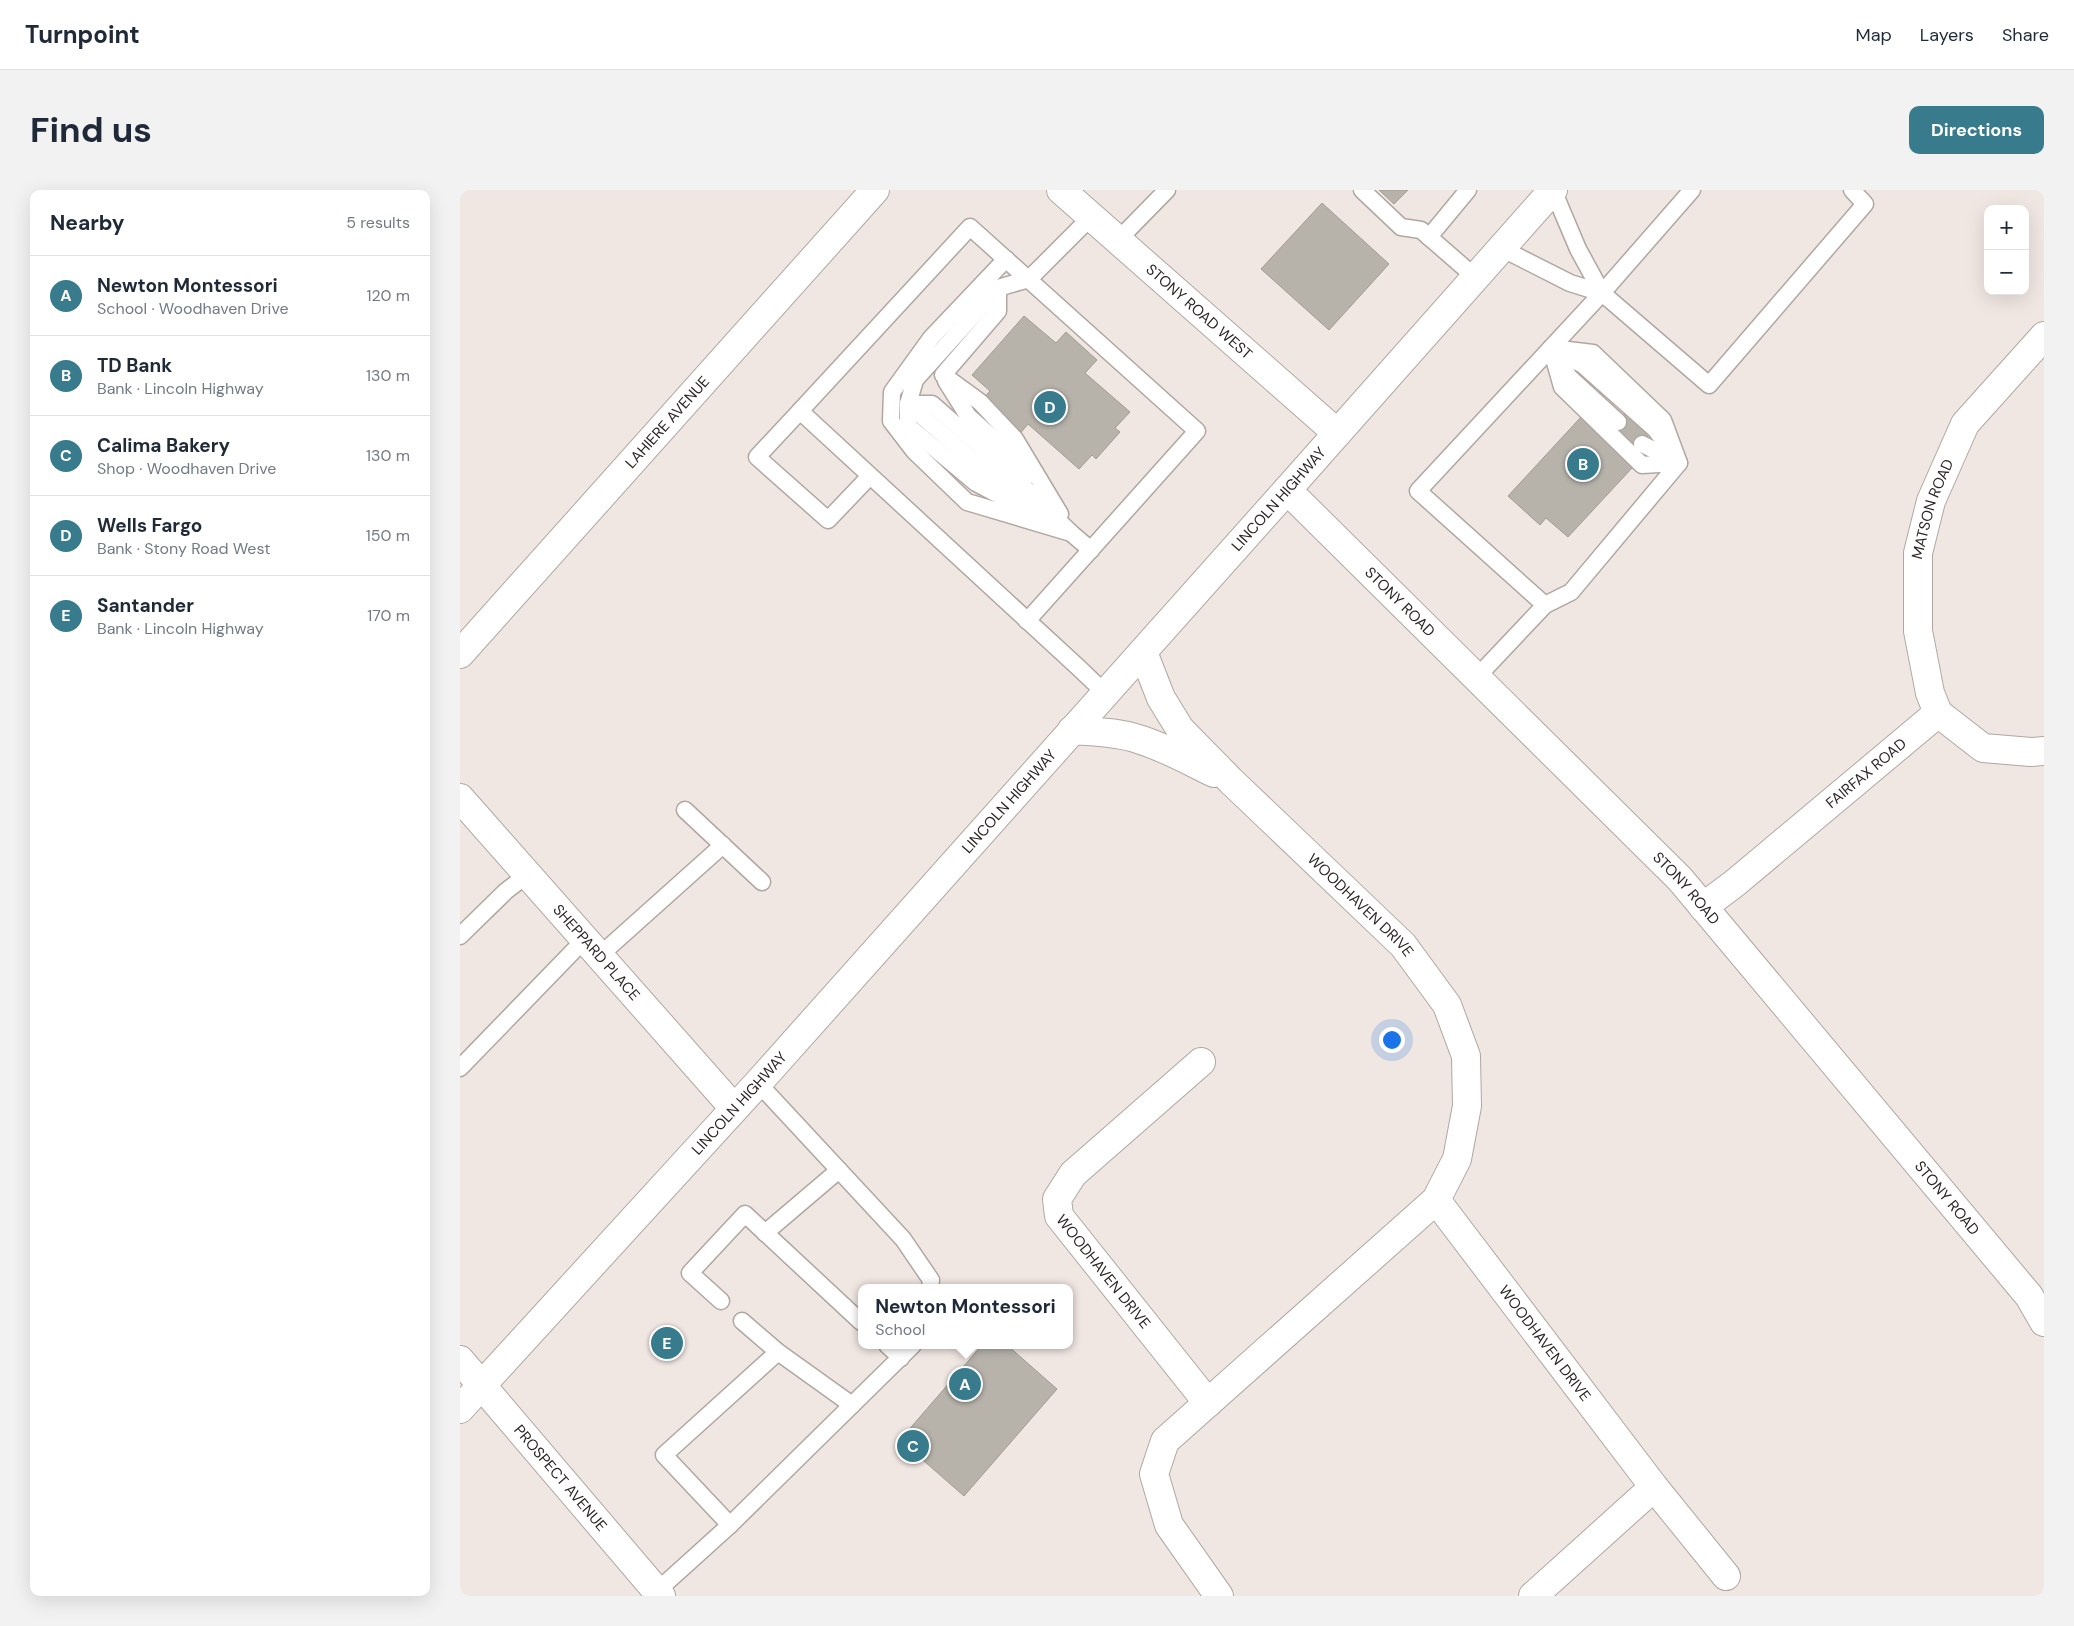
<!DOCTYPE html>
<html lang="en">
<head>
<meta charset="utf-8">
<style>
  body { margin:0; font-family:"DM Sans",sans-serif; background:#f2f2f3; color:#1f2937 }
  .controls { position:absolute; right:15px; top:15px; display:grid; overflow:hidden; border-radius:10px; box-shadow:0 5px 20px #0002 }
  .controls button { width:45px; height:45px; display:grid; place-items:center; padding:0; border:0; border-bottom:1px solid #e0e1e3; background:#fff; color:#1f2937; font:25px sans-serif }
  .you { position:absolute; left:931px; top:849px; width:18px; height:18px; margin:-12px; border:4px solid #fff; border-radius:50%; background:#1a73e8; box-shadow:0 0 0 8px #1a73e833 }
  .badge { display:grid; place-items:center; width:32px; height:32px; border-radius:50%; background:#387b8c; color:#fff; font-size:16px; font-weight:700 }
  .pin { position:absolute; translate:-50% -50%; border:2px solid #fff; box-shadow:0 1px 5px #0006 }
  .popup { position:absolute; left:398px; top:1094px; width:215px; height:65px; box-sizing:border-box; display:grid; place-content:center; border-radius:10px; background:#fff; filter:drop-shadow(0 1px 4px #0005); font-size:16px; white-space:nowrap; color:#747a83 }
  .popup b { font-size:19px; color:#1f2937 }
  .popup::after { content:''; position:absolute; left:50%; top:100%; margin-left:-10px; border:10px solid transparent; border-top-color:#fff }
  .list { margin:0; padding:0; list-style:none }
  h2 { display:flex; justify-content:space-between; align-items:center; height:65px; margin:0; padding:0 20px; font-size:21px }
  h2 small { font-size:16px; font-weight:400; color:#747a83 }
  .list li { display:grid; grid-template-columns:32px 1fr auto; gap:15px; align-items:center; box-sizing:border-box; height:80px; padding:0 20px; border-top:1px solid #e0e1e3 }
  .list b { display:block; font-size:19px; white-space:nowrap }
  .list p { margin:0; font-size:16px; white-space:nowrap; color:#747a83 }
  .list em { font-size:16px; font-style:normal; color:#747a83 }
  .map { position:relative; flex:none; width:1584px; height:1406px; overflow:hidden; border-radius:10px }
  header { display:flex; align-items:center; gap:30px; box-sizing:border-box; height:70px; padding:0 25px; background:#fff; border-bottom:1px solid #e0e1e3 }
  header strong { font-size:24px }
  nav { display:flex; gap:28px; margin-inline-start:auto; font-size:18px }
  .intro { display:flex; align-items:center; justify-content:space-between; box-sizing:border-box; height:120px; padding:0 30px }
  h1 { margin:0; font-size:35px }
  .button { padding:12px 22px; border-radius:10px; background:#387b8c; color:#fff; font-size:18px; font-weight:700 }
  main { display:flex; gap:30px; padding:0 30px }
  aside { flex:1; background:#fff; border-radius:10px; box-shadow:0 5px 20px #0002 }
  .map>svg:first-child { display:block }
  .building { fill:#b7b3ab; stroke:#a09c94 }
  .lines { fill:none; stroke-linecap:round; stroke-linejoin:round }
  .lane-casing { stroke:#b0a7a3; stroke-width:19 }
  .street-casing { stroke:#b0a7a3; stroke-width:30 }
  .secondary-casing { stroke:#b0a7a3; stroke-width:30 }
  .lane { stroke:#fff; stroke-width:16 }
  .street { stroke:#fff; stroke-width:28 }
  .secondary { stroke:#fff; stroke-width:28 }
  .labels { text-anchor:middle; stroke-width:5; stroke-linejoin:round; paint-order:stroke }
  .street-label { font-size:15px; fill:#2b2725; stroke:#fdf4ef }
</style>
</head>
<body>
<header>
<strong>Turnpoint</strong>
<nav><a>Map</a><a>Layers</a><a>Share</a></nav>
</header>
<div class="intro"><h1>Find us</h1><a class="button">Directions</a></div>
<main>
<aside>
<h2>Nearby<small>5 results</small></h2>
<ul class="list">
<li><span class="badge">A</span><div><b>Newton Montessori</b><p>School · Woodhaven Drive</p></div><em>120 m</em></li>
<li><span class="badge">B</span><div><b>TD Bank</b><p>Bank · Lincoln Highway</p></div><em>130 m</em></li>
<li><span class="badge">C</span><div><b>Calima Bakery</b><p>Shop · Woodhaven Drive</p></div><em>130 m</em></li>
<li><span class="badge">D</span><div><b>Wells Fargo</b><p>Bank · Stony Road West</p></div><em>150 m</em></li>
<li><span class="badge">E</span><div><b>Santander</b><p>Bank · Lincoln Highway</p></div><em>170 m</em></li>
</ul>
</aside>
<div class="map">
<svg width="1584" height="1406" viewBox="0 0 1584 1406">
  <rect width="100%" height="100%" fill="#f0e6e2"/>
  <g class="building">
    <polygon points="919,0 948,0 934,14"/>
    <polygon points="862,13 929,74 869,140 801,79"/>
    <polygon points="564,126 596,153 606,142 637,170 625,183 670,222 655,238 660,242 636,269 632,265 619,279 568,234 537,271 474,264 530,201 512,185"/>
    <polygon points="1182,204 1206,226 1165,271 1172,278 1108,347 1086,328 1080,335 1048,306 1121,227 1143,247"/>
    <polygon points="522,1155 547,1155 597,1199 504,1306 440,1250"/>
  </g>
  <g class="lines">
    <g class="lane-casing">
      <g id="lane">
        <polyline points="902,0 941,37 961,40 1015,87"/>
        <polyline points="969,47 1008,0"/>
        <polyline points="658,50 707,0"/>
        <polyline points="1041,58 1110,93 1142,103 1118,59 1093,0"/>
        <polyline points="546,69 471,148 432,202 431,231 454,261 507,312 611,343 631,360"/>
        <polyline points="538,98 538,121 483,185 520,212 555,249 600,324"/>
        <polyline points="1142,103 1249,195 1405,14 1392,0"/>
        <polyline points="1091,158 1102,197 1182,275 1217,273"/>
        <polyline points="1091,158 1133,163 1203,230 1219,273"/>
        <polyline points="1099,162 1123,175 1195,239 1207,255"/>
        <polyline points="1099,171 1109,187 1158,232"/>
        <polyline points="486,191 508,226 546,260 567,286"/>
        <polygon points="448,214 472,214 537,271 611,343 516,293 448,236"/>
        <polyline points="340,221 510,37 737,241 567,431"/>
        <polyline points="410,286 368,330 297,267 340,221 620,479 645,503"/>
        <polyline points="611,343 526,282 448,214 455,190 538,98 569,89 631,27"/>
        <polyline points="1085,415 1111,402 1219,273 1182,254"/>
        <polyline points="1016,488 1085,415 958,301 1142,103 1232,0"/>
        <polyline points="225,620 302,692"/>
        <polyline points="0,746 46,701 67,685"/>
        <polyline points="139,766 263,655"/>
        <polyline points="0,878 125,749"/>
        <polyline points="298,893 443,1049 471,1090 470,1098"/>
        <polyline points="305,1043 379,980"/>
        <polyline points="261,1111 230,1083 285,1024 401,1132"/>
        <polyline points="282,1131 318,1162 392,1215"/>
        <polyline points="427,1155 441,1168"/>
        <polyline points="270,1335 204,1265 318,1162"/>
        <polyline points="197,1401 270,1335 453,1155"/>
      </g>
    </g>
    <g class="street-casing">
      <g id="street">
        <path id="s1" d="M601 0 877 243"/>
        <path id="s2" d="M827 300 1220 689 1569 1106 1584 1132"/>
        <path id="s3" d="M683 462 701 508 720 539 771 591 943 755 987 815 1006 866 1007 916 997 969 976 1010 705 1251 694 1284 709 1335 759 1406"/>
        <path id="s4" d="M0 464 415 0"/>
        <path id="s5" d="M1478 523 1470 503 1458 441V363L1471 311 1505 234 1584 146"/>
        <polyline points="1478,523 1523,558 1571,562 1584,561"/>
        <path d="M612 540C634 542 657 542 678 549 705 557 729 571 754 583"/>
        <path id="s6" d="M0 608 273 917"/>
        <path id="s7" d="M1243 717 1275 693 1478 523"/>
        <path id="s8" d="M741 872 613 984 597 1009 599 1026 748 1213"/>
        <path id="s9" d="M976 1010 1194 1297 1266 1386"/>
        <path id="s10" d="M0 1170 201 1406"/>
        <polyline points="1073,1406 1194,1297"/>
      </g>
    </g>
    <g class="secondary-casing">
      <g id="secondary">
        <path id="s11" d="M0 1219 298 893 827 300 1093 0"/>
      </g>
    </g>
    <use href="#lane" class="lane"/>
    <use href="#street" class="street"/>
    <use href="#secondary" class="secondary"/>
  </g>
  <g class="labels">
    <g class="street-label">
      <text dy="5" stroke="none"><textPath href="#s1" startOffset="184">STONY ROAD WEST</textPath></text>
      <text dy="5" stroke="none"><textPath href="#s4" startOffset="311">LAHIERE AVENUE</textPath></text>
      <text dy="5" stroke="none"><textPath href="#s11" startOffset="1224">LINCOLN HIGHWAY</textPath></text>
      <text dy="5" stroke="none"><textPath href="#s5" startOffset="209">MATSON ROAD</textPath></text>
      <text dy="5" stroke="none"><textPath href="#s2" startOffset="159">STONY ROAD</textPath></text>
      <text dy="5" stroke="none"><textPath href="#s7" startOffset="211">FAIRFAX ROAD</textPath></text>
      <text dy="5" stroke="none"><textPath href="#s11" startOffset="819">LINCOLN HIGHWAY</textPath></text>
      <text dy="5" stroke="none"><textPath href="#s2" startOffset="564">STONY ROAD</textPath></text>
      <text dy="5" stroke="none"><textPath href="#s3" startOffset="338">WOODHAVEN DRIVE</textPath></text>
      <text dy="5" stroke="none"><textPath href="#s6" startOffset="206">SHEPPARD PLACE</textPath></text>
      <text dy="5" stroke="none"><textPath href="#s11" startOffset="414">LINCOLN HIGHWAY</textPath></text>
      <text dy="5" stroke="none"><textPath href="#s2" startOffset="969">STONY ROAD</textPath></text>
      <text dy="5" stroke="none"><textPath href="#s8" startOffset="288">WOODHAVEN DRIVE</textPath></text>
      <text dy="5" stroke="none"><textPath href="#s9" startOffset="180">WOODHAVEN DRIVE</textPath></text>
      <text dy="5" stroke="none"><textPath href="#s10" startOffset="155">PROSPECT AVENUE</textPath></text>
    </g>
  </g>
</svg>
<div class="controls">
<button>+</button>
<button>−</button>
</div>
<div class="you"></div>
<div class="pin badge" style="left:505px;top:1194px">A</div>
<div class="popup"><b>Newton Montessori</b>School</div>
<div class="pin badge" style="left:1123px;top:274px">B</div>
<div class="pin badge" style="left:453px;top:1256px">C</div>
<div class="pin badge" style="left:590px;top:217px">D</div>
<div class="pin badge" style="left:207px;top:1153px">E</div>
</div>
</main>
</body>
</html>
